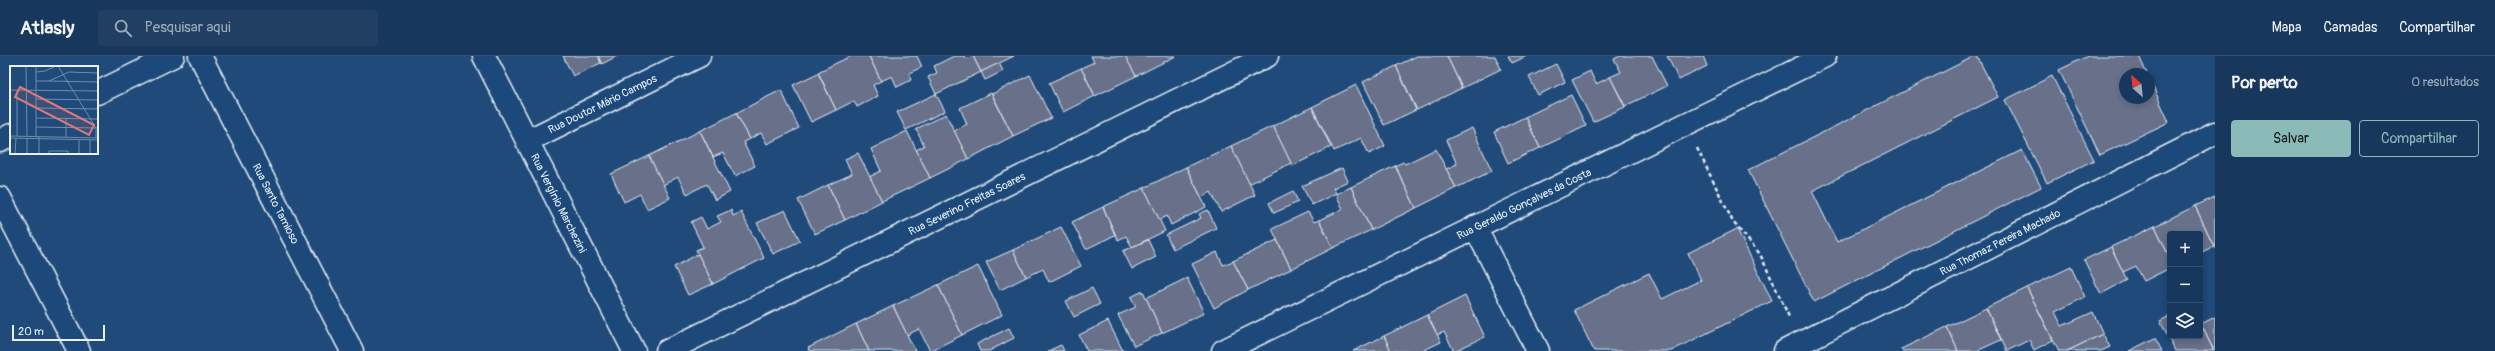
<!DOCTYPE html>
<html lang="pt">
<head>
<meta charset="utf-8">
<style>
  body { margin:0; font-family:Pangolin,sans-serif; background:#203f62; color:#f1f3f6 }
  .controls { position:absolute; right:12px; bottom:12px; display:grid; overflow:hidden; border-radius:4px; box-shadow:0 2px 6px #0003 }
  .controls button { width:36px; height:36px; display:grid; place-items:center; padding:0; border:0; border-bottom:1px solid #365272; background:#17385c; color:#f1f3f6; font:20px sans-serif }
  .compass { position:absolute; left:2119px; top:12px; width:36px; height:36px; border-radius:50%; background:#17385c; box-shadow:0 2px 6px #0003; rotate:333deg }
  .scale { position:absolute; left:12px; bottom:10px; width:93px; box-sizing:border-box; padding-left:4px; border:2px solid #e8f1f8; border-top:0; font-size:11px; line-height:14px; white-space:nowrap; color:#e8f1f8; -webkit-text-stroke:3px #1f4a7a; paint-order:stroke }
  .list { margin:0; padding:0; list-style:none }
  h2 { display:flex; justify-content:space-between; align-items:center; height:52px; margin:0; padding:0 16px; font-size:17px }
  h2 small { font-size:13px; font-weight:400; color:#9eacbb }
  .actions { display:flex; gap:8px; padding:12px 16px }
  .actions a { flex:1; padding:9px 0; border:1px solid #8bbbb9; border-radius:4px; text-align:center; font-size:14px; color:#8bbbb9 }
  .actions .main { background:#8bbbb9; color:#111 }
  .icon { flex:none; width:22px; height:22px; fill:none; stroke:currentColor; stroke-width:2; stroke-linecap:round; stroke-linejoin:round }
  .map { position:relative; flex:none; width:2215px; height:295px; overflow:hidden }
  header { display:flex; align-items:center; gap:24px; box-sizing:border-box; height:56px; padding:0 20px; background:#17385c; border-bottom:1px solid #365272 }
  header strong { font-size:19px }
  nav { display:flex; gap:22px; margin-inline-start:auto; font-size:14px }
  .search { width:280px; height:36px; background:#203f62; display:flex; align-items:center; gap:10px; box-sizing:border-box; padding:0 14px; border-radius:4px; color:#9eacbb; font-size:15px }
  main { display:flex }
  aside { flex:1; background:#17385c }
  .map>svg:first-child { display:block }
  .building { fill:#676f8a; stroke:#e8f1f8 }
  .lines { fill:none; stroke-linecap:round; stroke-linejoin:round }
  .minor-casing { stroke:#e8f1f8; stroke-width:25 }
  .path { stroke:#e8f1f8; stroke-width:2.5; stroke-dasharray:4 3; stroke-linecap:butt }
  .minor { stroke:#1f4a7a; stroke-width:22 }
  .labels { text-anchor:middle; stroke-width:3.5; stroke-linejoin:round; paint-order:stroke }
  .street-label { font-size:11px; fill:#e8f1f8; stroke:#1f4a7a }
  .inset-road { fill:none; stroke:#6f8dac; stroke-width:1 }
  .view { fill:#dd787b; fill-opacity:0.15; stroke:#dd787b; stroke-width:2 }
  .inset-edge { fill:none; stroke:#e8f1f8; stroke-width:2 }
</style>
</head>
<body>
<header>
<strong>Atlasly</strong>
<div class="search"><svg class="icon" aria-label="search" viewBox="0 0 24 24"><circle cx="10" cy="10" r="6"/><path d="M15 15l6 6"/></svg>Pesquisar aqui</div>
<nav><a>Mapa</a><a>Camadas</a><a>Compartilhar</a></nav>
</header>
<main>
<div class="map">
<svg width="2215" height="295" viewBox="0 0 2215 295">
  <rect width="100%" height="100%" fill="#1f4a7a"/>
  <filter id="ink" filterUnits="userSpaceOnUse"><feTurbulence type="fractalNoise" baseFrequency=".025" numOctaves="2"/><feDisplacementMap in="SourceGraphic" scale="8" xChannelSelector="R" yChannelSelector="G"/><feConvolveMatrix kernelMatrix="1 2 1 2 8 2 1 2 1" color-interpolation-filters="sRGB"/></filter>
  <g filter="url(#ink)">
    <g class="building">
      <polygon points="563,0 598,0 601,7 573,20"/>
      <polygon points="598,0 617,0 602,8"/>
      <polygon points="851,0 869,0 881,25 873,29 878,40 857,51 854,45 836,54 818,16"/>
      <polygon points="869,0 917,0 922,11 909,17 911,24 897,31 892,20 881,25"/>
      <polygon points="954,0 964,0 966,3 973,0 981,16 936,38 928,21 937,17 934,10"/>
      <polygon points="973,0 1014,0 981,16"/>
      <polygon points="1091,0 1126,0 1136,20 1095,40 1081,12 1094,6"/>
      <polygon points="1125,0 1176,0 1136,20"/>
      <polygon points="1417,0 1447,0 1462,32 1417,54 1396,10"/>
      <polygon points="1447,0 1495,0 1501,13 1462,32"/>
      <polygon points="1508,0 1527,0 1512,7"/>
      <polygon points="1620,0 1652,0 1667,30 1625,50 1610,21 1621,16 1614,3"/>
      <polygon points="1667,0 1703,0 1707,10 1679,24"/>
      <polygon points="1975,0 1977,0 1998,41 1812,135 1837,186 2022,94 2041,131 1814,246 1748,114"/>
      <polygon points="2088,0 2139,0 2147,18 2125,18 2125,42 2149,42 2149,22 2169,66 2100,99 2059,14"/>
      <polygon points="999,7 1003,15 985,24 981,16"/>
      <polygon points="1556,8 1565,26 1538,39 1529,21"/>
      <polygon points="1396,10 1416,54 1384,69 1363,26"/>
      <polygon points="1081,12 1095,40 1063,56 1049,27"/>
      <polygon points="1590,15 1596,28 1610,21 1625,51 1593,66 1572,24"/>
      <polygon points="818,17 836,54 811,66 793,29"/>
      <polygon points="1030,19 1051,62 1013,80 992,38"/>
      <polygon points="2052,20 2094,104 2047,127 2005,44"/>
      <polygon points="1356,29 1385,90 1369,98 1361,82 1334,95 1312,51"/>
      <polygon points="781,34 799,72 767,88 761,77 750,83 736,57"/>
      <polygon points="991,37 1013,80 968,103 954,75 967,68 960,52"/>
      <polygon points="936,38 945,55 906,74 897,56"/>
      <polygon points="1571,39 1586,70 1540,92 1525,61"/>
      <polygon points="1312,51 1331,91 1292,110 1273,70"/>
      <polygon points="736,57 750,83 743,86 755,110 735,120 723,97 713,101 700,75"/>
      <polygon points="946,58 968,103 930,122 916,94 924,90 916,73"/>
      <polygon points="1525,61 1540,92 1508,107 1494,76"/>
      <polygon points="1273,70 1291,107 1249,128 1231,90"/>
      <polygon points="1472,72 1492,115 1456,132 1446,113 1457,108 1446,84"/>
      <polygon points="700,75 730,136 715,144 707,128 687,138 678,121 663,129 649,100"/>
      <polygon points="907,75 930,122 882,145 869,121 881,115 871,93"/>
      <polygon points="1231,90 1255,139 1221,156 1211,136 1201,141 1186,111"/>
      <polygon points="1436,93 1456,132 1416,152 1395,110 1403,106 1405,108"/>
      <polygon points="858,97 882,145 845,164 828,129 852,118 845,103"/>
      <polygon points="649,100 670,142 647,153 640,138 624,146 611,118"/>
      <polygon points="1395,110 1416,152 1371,174 1351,131"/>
      <polygon points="1186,111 1206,151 1171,169 1167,160 1159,164 1144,132"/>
      <polygon points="1342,112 1348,125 1333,132 1336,137 1312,149 1302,130"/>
      <polygon points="828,129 845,164 815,178 798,144"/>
      <polygon points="1351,131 1371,174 1333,192 1319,164 1343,153 1336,138"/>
      <polygon points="1144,132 1165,175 1132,191 1126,180 1118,184 1103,151"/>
      <polygon points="1293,135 1298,146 1274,157 1269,147"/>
      <polygon points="2215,141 2215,192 2195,150"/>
      <polygon points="2195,150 2214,190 2202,196 2200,191 2200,178 2170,178 2170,203 2155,170"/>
      <polygon points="1103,151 1115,179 1086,193 1072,166"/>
      <polygon points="731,154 733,160 741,156 764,202 713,228 696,194 703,191 691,166 701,161 707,173 721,166 717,160"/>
      <polygon points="785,154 800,185 773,198 757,167"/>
      <polygon points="1208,154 1216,172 1173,193 1166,179 1201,162 1199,158"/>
      <polygon points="1308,156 1314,166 1319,164 1333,192 1291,213 1272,173"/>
      <polygon points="2155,170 2170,203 2170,212 2144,225 2136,210 2123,216 2111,191"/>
      <polygon points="1061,171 1081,210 1049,226 1043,213 1026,221 1013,194"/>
      <polygon points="1737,173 1772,245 1671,295 1594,295 1574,254 1649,217 1662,243 1701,224 1688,197"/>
      <polygon points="1148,184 1156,201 1132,213 1123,195"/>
      <polygon points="1277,184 1291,213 1248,234 1233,205"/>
      <polygon points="2111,191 2127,224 2101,238 2084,204"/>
      <polygon points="1013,194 1026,221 1000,234 986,206"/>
      <polygon points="1217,196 1223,209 1233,205 1248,234 1214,252 1192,208"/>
      <polygon points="698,198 713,228 688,239 674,211"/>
      <polygon points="978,210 1002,259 962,279 938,229"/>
      <polygon points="2071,211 2085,241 2055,256 2062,270 2093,256 2103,278 2067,295 2059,295 2027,232"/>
      <polygon points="1187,222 1204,257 1162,277 1146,242"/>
      <polygon points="938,229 962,279 930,295 919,273 907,279 893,250"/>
      <polygon points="1092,232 1100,248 1074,261 1066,245"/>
      <polygon points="2027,232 2053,284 2034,294 2029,284 2007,295 1986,252"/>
      <polygon points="1143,235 1162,277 1134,290 1118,259 1136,251 1131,241"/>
      <polygon points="1465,240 1485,281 1454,295 1444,276 1437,279 1427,259"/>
      <polygon points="893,250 915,295 869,295 856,268"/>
      <polygon points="1986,252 2001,284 1977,295 1958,295 1947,271"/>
      <polygon points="1427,259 1441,286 1422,295 1391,295 1384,280"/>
      <polygon points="2170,260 2170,280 2200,280 2201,268 2214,295 2175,295 2160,265"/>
      <polygon points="2215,261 2215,295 2214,295 2201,268"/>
      <polygon points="1108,265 1123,295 1087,295 1079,279"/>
      <polygon points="856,268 869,295 809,295 808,292"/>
      <polygon points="1947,271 1958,295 1902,295 1901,293"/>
      <polygon points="1009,272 1014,282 989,295 980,295 977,288"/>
      <polygon points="2103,278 2110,291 2101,295 2067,295"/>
      <polygon points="1384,280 1391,295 1353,295"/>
      <polygon points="2155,282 2162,295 2129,295"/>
      <polygon points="1061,289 1064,295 1048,295"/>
    </g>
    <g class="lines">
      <g class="minor-casing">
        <g id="minor">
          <path id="s1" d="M200 0 352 295"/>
          <path id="s2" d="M484 0 634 295"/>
          <polyline points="97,37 173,0"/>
          <polyline points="0,85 11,79"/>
          <path id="s3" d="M527 85 699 0"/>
          <polyline points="0,142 79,295"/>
          <polyline points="1475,171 1538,295"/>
          <path id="s4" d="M667 295 1267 0"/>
          <path id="s5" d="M1223 295 1825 0"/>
          <path id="s6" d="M1785 295 2215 77"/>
        </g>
      </g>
      <polyline class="path" points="1697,92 1733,166 1760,198 1790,263"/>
      <use href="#minor" class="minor"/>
    </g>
  </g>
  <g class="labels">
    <g class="street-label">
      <text dy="4" stroke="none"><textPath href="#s3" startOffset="84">Rua Doutor Mário Campos</textPath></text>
      <text dy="4" stroke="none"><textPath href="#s5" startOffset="335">Rua Geraldo Gonçalves da Costa</textPath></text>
      <text dy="4" stroke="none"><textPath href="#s1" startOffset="166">Rua Santo Tamioso</textPath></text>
      <text dy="4" stroke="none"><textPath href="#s2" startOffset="165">Rua Vergínio Marchezini</textPath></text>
      <text dy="4" stroke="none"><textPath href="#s4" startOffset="334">Rua Severino Freitas Soares</textPath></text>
      <text dy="4" stroke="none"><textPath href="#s6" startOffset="241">Rua Thomaz Pereira Machado</textPath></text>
    </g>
  </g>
  <g transform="translate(10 10)">
    <rect width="88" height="88" fill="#1f4a7a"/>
    <path class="inset-road" d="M16 0 17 70M26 0V71M48 0 86 62V72M26 6 35 5 46 0M26 15H39L59 6 88 7M39 15 88 16M0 24 88 25M7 24V70M26 33 88 34M26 42 88 43M26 52 88 53M56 52V71M26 61 88 62M0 70 88 72M29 71V88M0 72 88 74M80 74V88M5 88 6 72M17 88V73M39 88V85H58V88M69 88V73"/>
    <path class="view" d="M10 21 84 59 79 69 5 31Z"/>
    <rect width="88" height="88" class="inset-edge"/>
  </g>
</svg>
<div class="controls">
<button>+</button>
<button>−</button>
<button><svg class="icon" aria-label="layers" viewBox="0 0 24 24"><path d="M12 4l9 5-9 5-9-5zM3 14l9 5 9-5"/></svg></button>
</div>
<svg class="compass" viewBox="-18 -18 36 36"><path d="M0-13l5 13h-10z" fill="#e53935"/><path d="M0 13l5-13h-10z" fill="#9eacbb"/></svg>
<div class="scale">20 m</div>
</div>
<aside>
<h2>Por perto<small>0 resultados</small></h2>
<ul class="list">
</ul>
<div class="actions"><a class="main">Salvar</a><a>Compartilhar</a></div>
</aside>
</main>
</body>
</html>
